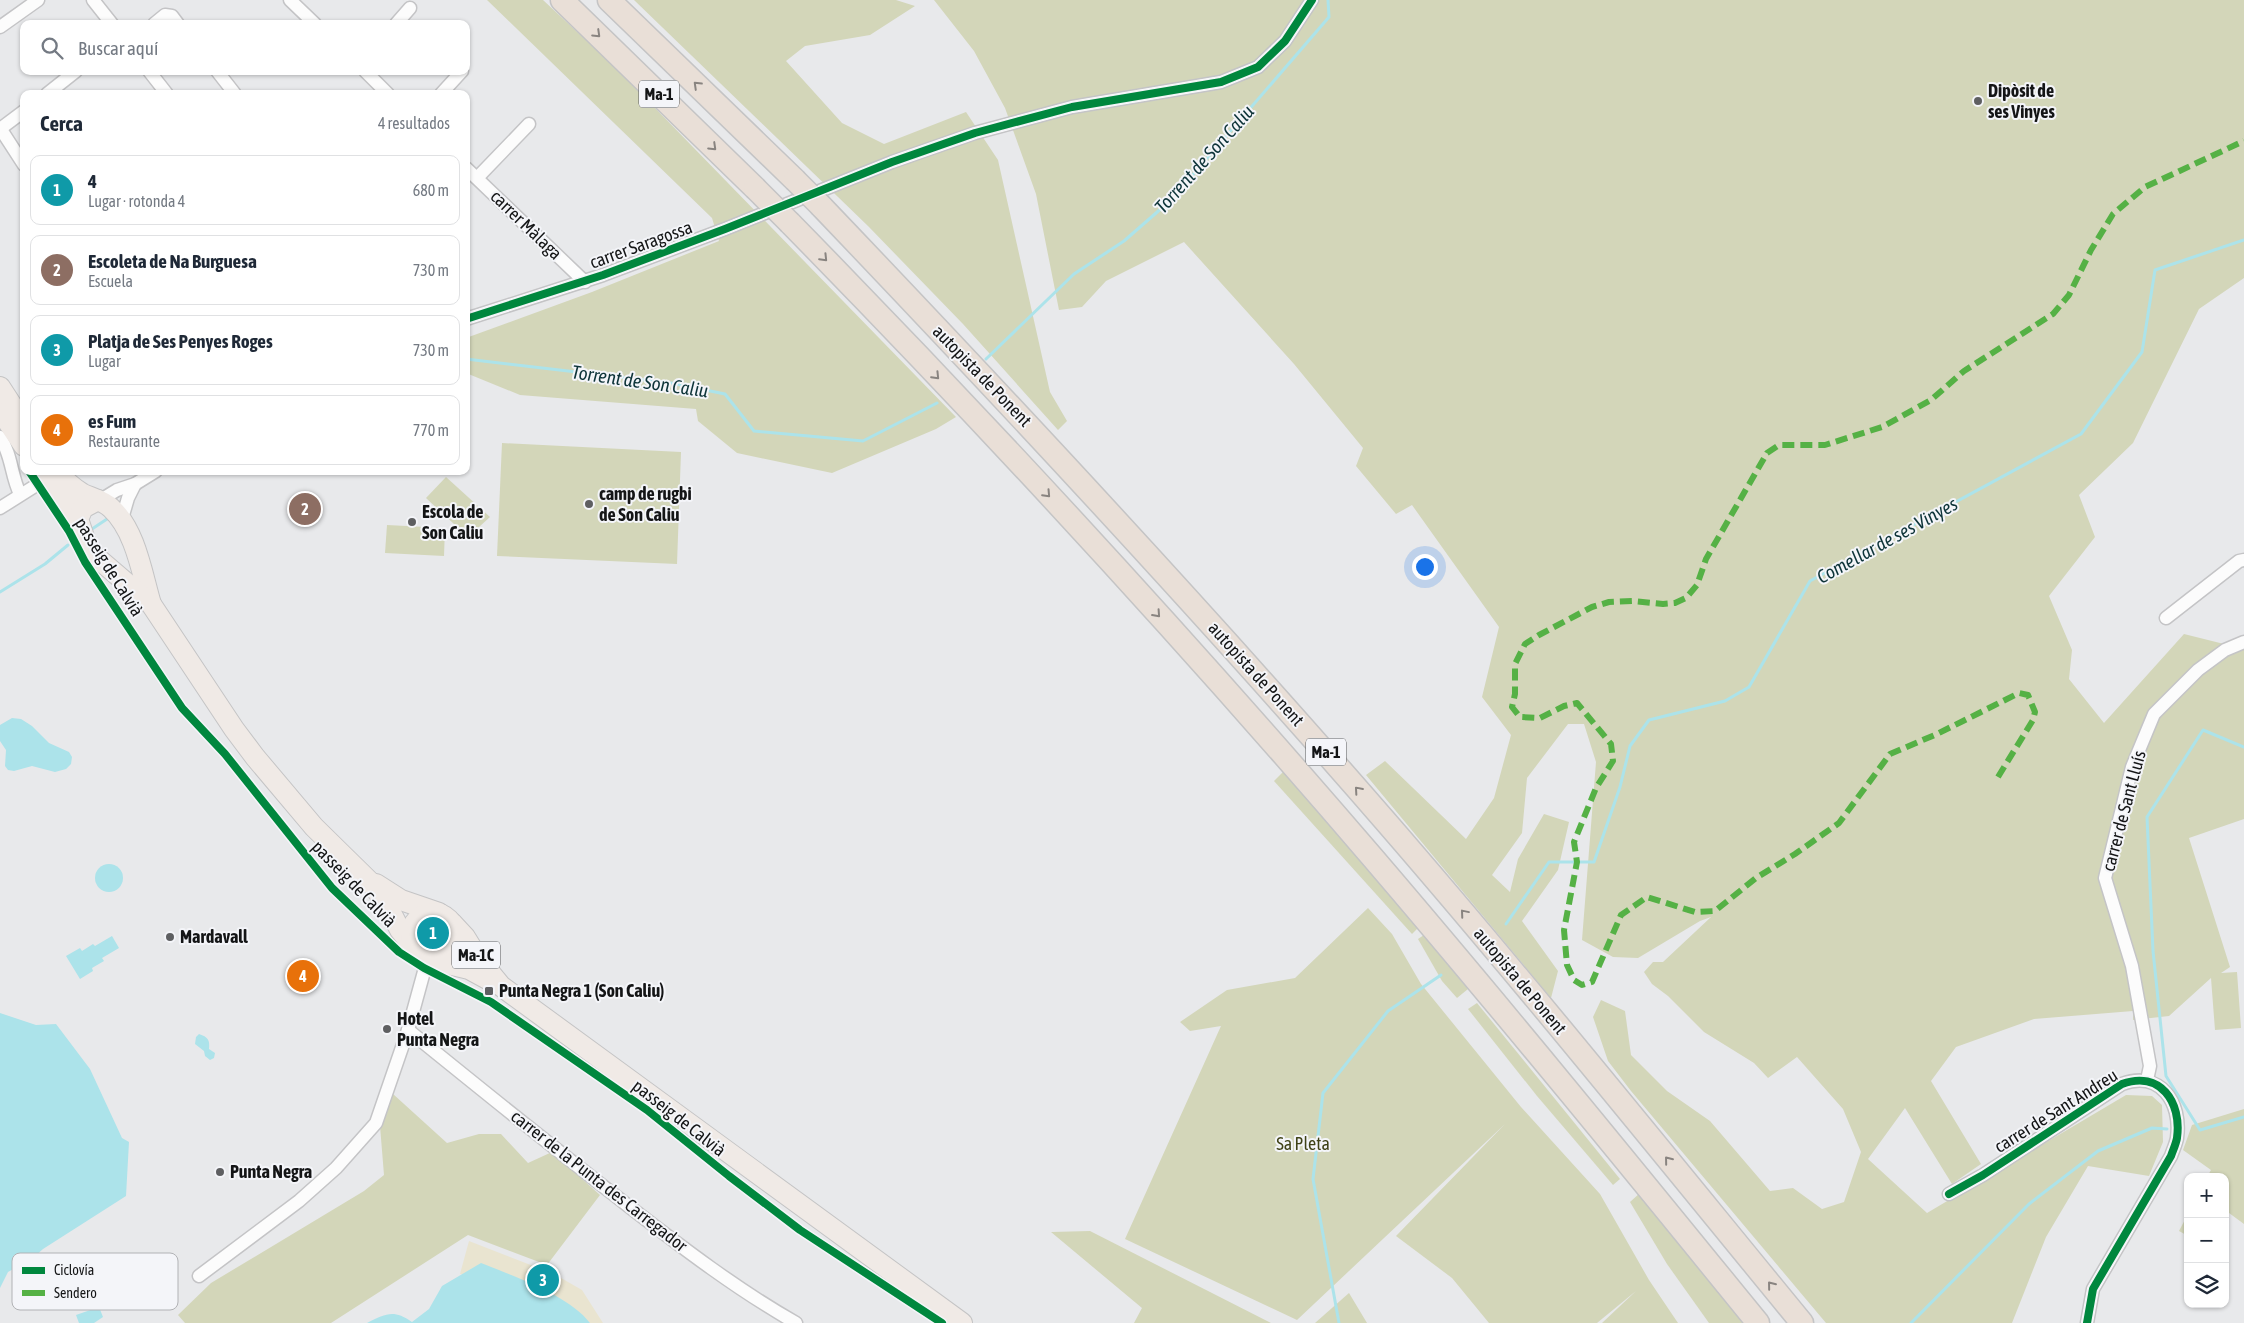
<!DOCTYPE html>
<html lang="es">
<head>
<meta charset="utf-8">
<style>
  body { margin:0; font-family:"Asap Condensed",sans-serif; background:#f2f2f3; color:#1f2937 }
  .controls { position:absolute; right:15px; bottom:15px; display:grid; overflow:hidden; border-radius:10px; box-shadow:0 1px 4px #0004 }
  .controls button { width:45px; height:45px; display:grid; place-items:center; padding:0; border:0; border-bottom:1px solid #e0e1e3; background:#fff; color:#1f2937; font:25px sans-serif }
  .you { position:absolute; left:1424px; top:566px; width:18px; height:18px; margin:-12px; border:4px solid #fff; border-radius:50%; background:#1a73e8; box-shadow:0 0 0 8px #1a73e833 }
  .badge { display:grid; place-items:center; width:32px; height:32px; border-radius:50%; background:#5e5f61; color:#fff; font-size:16px; font-weight:700 }
  .pin { position:absolute; translate:-50% -50%; border:2px solid #fff; box-shadow:0 1px 5px #0006 }
  .list { margin:0; padding:0; list-style:none }
  h2 { display:flex; justify-content:space-between; align-items:center; height:65px; margin:0; padding:0 20px; font-size:21px }
  h2 small { font-size:16px; font-weight:400; color:#747a83 }
  .list li { display:grid; grid-template-columns:32px 1fr auto; gap:15px; align-items:center; box-sizing:border-box; height:70px; margin:0 10px 10px; padding:0 10px; border:1px solid #e0e1e3; border-radius:10px }
  .list b { display:block; font-size:19px; white-space:nowrap }
  .list p { margin:0; font-size:16px; white-space:nowrap; color:#747a83 }
  .list em { font-size:16px; font-style:normal; color:#747a83 }
  .icon { flex:none; width:28px; height:28px; fill:none; stroke:currentColor; stroke-width:2; stroke-linecap:round; stroke-linejoin:round }
  .map { position:relative; flex:none; width:2244px; height:1323px; overflow:hidden }
  .search { position:absolute; background:#fff; box-shadow:0 1px 4px #0004; left:20px; top:20px; width:450px; height:55px; display:flex; align-items:center; gap:12px; box-sizing:border-box; padding:0 18px; border-radius:10px; color:#747a83; font-size:19px }
  .panel { position:absolute; background:#fff; box-shadow:0 1px 4px #0004; left:20px; top:90px; width:450px; height:385px; border-radius:10px }
  .map>svg:first-child { display:block }
  .green { fill:#d3d6b9 }
  .sand { fill:#e9e4d0 }
  .water { fill:#ace3ea }
  .lines { fill:none; stroke-linecap:round; stroke-linejoin:round }
  .stream { stroke:#ace3ea; stroke-width:3 }
  .street-casing { stroke:#c4c4c6; stroke-width:15 }
  .primary-casing { stroke:#c4c4c5; stroke-width:22 }
  .highway-casing { stroke:#c4c4c5; stroke-width:25 }
  .street { stroke:#fcfcfc; stroke-width:12 }
  .primary { stroke:#f0eae6; stroke-width:20 }
  .highway { stroke:#e9dfd7; stroke-width:22 }
  .highway-bridge-casing { stroke:#c4c4c5; stroke-width:25; stroke-linecap:butt }
  .highway-bridge { stroke:#e9dfd7; stroke-width:22 }
  .quiet { stroke:#55b145; stroke-width:6; stroke-dasharray:12 6; stroke-linecap:butt }
  .cycleway-casing { stroke:#f4f5f9; stroke-width:11 }
  .cycleway { stroke:#00873e; stroke-width:8 }
  .oneway { stroke:#898480 }
  .poi-dot { fill:#5e5f61; stroke:#f4f5f9; stroke-width:2 }
  .labels { text-anchor:middle; stroke-width:4; stroke-linejoin:round; paint-order:stroke }
  .shield { fill:#f4f5f9; stroke:#57585a; stroke-width:1 }
  .shield-label { font-size:16px; font-weight:bold; fill:#141516 }
  .poi-label { font-size:18px; font-weight:bold; fill:#141516; stroke:#f4f5f9; text-anchor:start }
  .street-label { font-size:18px; fill:#141516; stroke:#f4f5f9 }
  .park-label { font-size:18px; fill:#3f4216; stroke:#f4f5f9 }
  .water-label { font-size:19px; font-style:italic; fill:#0e3439; stroke:#f4f5f9 }
  .key { fill:#f4f5f9; stroke:#b1b2b5; stroke-width:1 }
  .key-label { font-size:14px; fill:#141516 }
</style>
</head>
<body>
<div class="map">
<svg width="2244" height="1323" viewBox="0 0 2244 1323">
  <rect width="100%" height="100%" fill="#e8e9eb"/>
  <g class="green">
    <polygon points="487,0 543,0 618,70 956,417 936,429 832,473 737,453 698,421 696,409 520,395 466,373 466,338 592,292 719,241 712,218"/>
    <polygon points="634,0 896,0 915,6 870,35 805,46 786,61 842,123 884,144 966,112 998,160 1050,392 1067,421 1058,430 963,324 868,226"/>
    <polygon points="934,0 2244,0 2244,278 2199,309 2133,443 2079,495 2095,537 2049,596 2072,650 2069,679 2104,723 2184,634 2244,649 2244,819 2189,838 2230,967 2221,973 2237,972 2241,1028 2215,1030 2211,978 2169,1016 2133,1020 2133,1011 2034,1019 1956,1047 1931,1081 1981,1164 1952,1184 1905,1108 1868,1159 1927,1213 2126,1095 2152,1096 2162,1105 2163,1142 2149,1176 2088,1166 2046,1237 2012,1323 1826,1323 1631,1091 1608,1061 1593,1017 1601,1000 1625,1011 1631,1055 1667,1091 1710,1121 1770,1191 1793,1188 1822,1209 1844,1202 1861,1152 1843,1109 1797,1057 1768,1078 1754,1063 1704,1032 1668,996 1652,984 1644,972 1653,962 1663,962 1711,917 1700,921 1638,958 1613,957 1582,940 1596,762 1584,724 1568,724 1527,778 1522,833 1492,875 1510,892 1518,859 1544,814 1569,822 1558,870 1522,921 1558,971 1551,998 1366,775 1385,761 1466,839 1494,798 1511,735 1482,697 1499,627 1412,505 1396,514 1356,466 1363,448 1294,364 1184,242 1106,281 1082,307 1059,310 1036,194 1005,108 974,51"/>
    <polygon points="502,443 681,452 677,564 497,556"/>
    <polygon points="446,477 490,517 468,537 426,498"/>
    <polygon points="387,525 445,528 444,556 385,553"/>
    <polygon points="1283,772 1418,928 1412,934 1274,781"/>
    <polygon points="1368,908 1392,934 1421,984 1521,1107 1600,1194 1649,1280 1678,1323 1602,1323 1636,1291 1597,1323 1489,1323 1452,1278 1396,1236 1505,1124 1297,1320 1125,1239 1221,1026 1190,1031 1180,1022 1227,990 1295,978"/>
    <polygon points="1424,935 1468,989 1457,998 1442,981 1418,939"/>
    <polygon points="1477,1003 1620,1179 1613,1185 1537,1096 1468,1009"/>
    <polygon points="393,1094 447,1143 479,1134 501,1134 528,1163 552,1152 600,1195 547,1265 468,1235 331,1323 185,1323 178,1315 211,1283 364,1191 384,1175 380,1126"/>
    <polygon points="2244,1109 2244,1224 2225,1210 2225,1177 2207,1177 2211,1170 2183,1150 2192,1125"/>
    <polygon points="1640,1193 1745,1323 1709,1323 1667,1264 1630,1202"/>
    <polygon points="2188,1214 2188,1236 2179,1231"/>
    <polygon points="1090,1231 1271,1323 1134,1323 1142,1308 1051,1232"/>
    <polygon points="1349,1293 1367,1323 1315,1323"/>
  </g>
  <polygon class="sand" points="469,1241 554,1274 582,1290 603,1323 590,1323 561,1300 537,1286 460,1274"/>
  <g class="water">
    <polygon points="12,718 21,719 32,726 49,743 69,752 72,757 71,764 66,769 55,772 32,766 14,771 8,770 5,766 6,750 0,741 0,725"/>
    <circle cx="109" cy="878" r="14"/>
    <polygon points="112,936 119,948 102,958 104,961 92,968 93,971 80,979 66,956 80,948 82,951 93,944 95,946"/>
    <polygon points="0,1013 36,1025 56,1024 90,1069 122,1138 129,1142 126,1196 43,1249 33,1258 8,1272 0,1288"/>
    <path d="M199 1034C208 1037 210 1040 209 1049L215 1053 214 1058 210 1060 205 1056 204 1051 195 1044 196 1037Z"/>
    <path d="M481 1263C513 1276 569 1295 590 1323H367C386 1314 393 1309 412 1322L429 1309 442 1286Z"/>
    <polygon points="99,1307 103,1317 94,1323 79,1323 76,1315"/>
  </g>
  <g class="lines">
    <g class="stream">
      <polyline points="466,359 671,383 725,394 754,431 863,441 937,403"/>
      <polyline points="986,359 1074,274 1124,241 1171,200 1329,17 1328,0"/>
      <polyline points="89,531 107,519"/>
      <polyline points="0,592 45,564 68,545"/>
      <polyline points="2244,747 2203,730 2147,817 2153,951 2166,1076 2200,1130 2244,1117"/>
      <polyline points="1506,924 1549,862 1594,862 1620,787 1630,746 1649,720 1725,701 1749,687 1810,581 2081,434 2142,352 2155,270 2244,240"/>
      <polyline points="1339,1323 1313,1179 1323,1093 1388,1011 1441,975"/>
      <polyline points="1911,1323 2029,1204 2098,1151 2152,1128 2167,1129"/>
    </g>
    <g class="street-casing">
      <g id="street">
        <polyline points="93,0 112,24"/>
        <polyline points="290,0 315,24"/>
        <polyline points="154,24 165,15 172,16 178,24"/>
        <polyline points="396,24 410,8"/>
        <polyline points="0,27 38,0"/>
        <polyline points="149,71 167,94"/>
        <polyline points="217,71 235,94"/>
        <polyline points="365,71 388,94"/>
        <polyline points="47,94 76,71"/>
        <polyline points="441,94 462,71"/>
        <polyline points="0,128 24,165"/>
        <polyline points="0,129 24,111"/>
        <polyline points="466,168 585,282"/>
        <polyline points="477,178 529,124"/>
        <polyline points="466,319 603,275 725,229 892,162 975,133 1072,107 1221,82 1258,67 1285,41 1312,0"/>
        <path d="M0 437C12 455 11 476 20 494"/>
        <polyline points="99,501 117,490 135,484 156,471"/>
        <polyline points="0,508 46,479"/>
        <polyline points="121,522 128,498 135,484"/>
        <polyline points="2166,618 2239,561 2244,560"/>
        <path d="M408 1030C482 1090 556 1150 631 1208 684 1249 738 1290 796 1323"/>
        <polyline points="2147,1080 2150,1066 2132,966 2105,878 2132,767 2154,714 2198,670 2225,650 2244,642"/>
        <path d="M1949 1194 1983 1175 2122 1084C2160 1070 2182 1102 2177 1138 2176 1144 2173 1150 2171 1156L2093 1289 2087 1323"/>
        <polyline points="199,1276 299,1201 336,1168 376,1123 408,1030 428,957"/>
      </g>
    </g>
    <g class="primary-casing">
      <g id="primary">
        <polyline points="0,387 24,424"/>
        <polyline points="2,413 24,446"/>
        <polyline points="41,471 78,519"/>
        <path d="M57 471C64 480 73 488 83 494 92 498 104 501 111 508 136 531 142 574 151 604"/>
        <polyline points="98,500 83,508 78,519 86,543 95,556 151,604 234,729 255,757 314,827 370,882 385,901 400,930 413,946"/>
        <polyline points="376,884 401,900 439,913"/>
        <circle cx="433" cy="935" r="22"/>
        <polyline points="452,923 465,937 478,958 501,986 962,1323"/>
        <polyline points="434,958 444,963 469,969 493,982"/>
      </g>
    </g>
    <g class="highway-casing">
      <g id="highway">
        <polyline points="562,0 755,188"/>
        <polyline points="609,0 795,180"/>
        <path d="M821 206C1014 408 1204 612 1387 823 1529 987 1665 1156 1802 1323"/>
        <path d="M790 223C991 428 1186 640 1373 858 1504 1011 1631 1167 1758 1323"/>
      </g>
    </g>
    <use href="#street" class="street"/>
    <use href="#primary" class="primary"/>
    <use href="#highway" class="highway"/>
    <g class="highway-bridge-casing">
      <g id="highway-bridge">
        <polyline points="795,180 821,206"/>
        <polyline points="755,188 790,223"/>
      </g>
    </g>
    <use href="#highway-bridge" class="highway-bridge"/>
    <polyline class="quiet" points="1998,777 2033,720 2035,712 2028,695 2019,693 1937,734 1890,754 1839,823 1795,854 1756,878 1715,911 1695,912 1647,897 1621,915 1592,982 1582,985 1574,980 1567,965 1564,930 1577,862 1574,842 1596,788 1613,761 1611,744 1577,703 1564,706 1540,718 1520,717 1512,707 1515,694 1515,664 1525,644 1539,635 1592,607 1609,602 1632,601 1663,604 1675,603 1686,598 1697,585 1706,559 1767,453 1779,445 1825,445 1882,427 1931,400 1964,371 2053,314 2069,295 2091,250 2113,214 2145,187 2244,141"/>
    <g class="cycleway-casing">
      <g id="cycleway">
        <polyline points="466,319 603,275 725,229 892,162 975,133 1072,107 1221,82 1258,67 1285,41 1312,0"/>
        <polyline points="29,471 69,531 85,562 182,708 225,754 332,888 399,952 424,968 491,1002 647,1110 729,1176 800,1230 942,1323"/>
        <path d="M1949 1194 1983 1175 2122 1084C2160 1070 2182 1102 2177 1138 2176 1144 2173 1150 2171 1156L2093 1289 2087 1323"/>
      </g>
    </g>
    <use href="#cycleway" class="cycleway"/>
  </g>
  <defs><path id="oneway-chevron" d="M-2-3.5L2.5 0L-2 3.5" fill="none" stroke-width="1.6" stroke-linecap="round" stroke-linejoin="round" transform="scale(1.25)"/></defs>
  <g class="oneway">
    <use href="#oneway-chevron" transform="translate(597 34) rotate(44)"/>
    <use href="#oneway-chevron" transform="translate(697 85) rotate(-136)"/>
    <use href="#oneway-chevron" transform="translate(713 147) rotate(44)"/>
    <use href="#oneway-chevron" transform="translate(824 258) rotate(46)"/>
    <use href="#oneway-chevron" transform="translate(936 376) rotate(46)"/>
    <use href="#oneway-chevron" transform="translate(1047 494) rotate(47)"/>
    <use href="#oneway-chevron" transform="translate(1157 614) rotate(48)"/>
    <use href="#oneway-chevron" transform="translate(1358 790) rotate(-131)"/>
    <use href="#oneway-chevron" transform="translate(1464 913) rotate(-130)"/>
    <use href="#oneway-chevron" transform="translate(1668 1160) rotate(-129)"/>
    <use href="#oneway-chevron" transform="translate(1771 1285) rotate(-129)"/>
  </g>
  <g class="poi-dot">
    <circle cx="1978" cy="101" r="5"/>
    <circle cx="589" cy="504" r="5"/>
    <circle cx="412" cy="522" r="5"/>
    <circle cx="170" cy="937" r="5"/>
    <rect x="484" y="986" width="10" height="10" rx="2.5"/>
    <circle cx="387" cy="1029" r="5"/>
    <circle cx="220" cy="1172" r="5"/>
  </g>
  <g class="labels">
    <g class="shield">
      <rect x="639" y="80.5" width="40" height="27" rx="4"/>
      <rect x="1306" y="738.5" width="40" height="27" rx="4"/>
      <rect x="452" y="941.5" width="48" height="27" rx="4"/>
    </g>
    <g class="shield-label">
      <text x="659" y="100">Ma-1</text>
      <text x="1326" y="758">Ma-1</text>
      <text x="476" y="961">Ma-1C</text>
    </g>
    <g class="poi-label">
      <text x="1988" y="97">Dipòsit de<tspan x="1988" dy="21">ses Vinyes</tspan></text>
      <text x="599" y="500">camp de rugbi<tspan x="599" dy="21">de Son Caliu</tspan></text>
      <text x="422" y="518">Escola de<tspan x="422" dy="21">Son Caliu</tspan></text>
      <text x="180" y="943">Mardavall</text>
      <text x="499" y="997">Punta Negra 1 (Son Caliu)</text>
      <text x="397" y="1025">Hotel<tspan x="397" dy="21">Punta Negra</tspan></text>
      <text x="230" y="1178">Punta Negra</text>
    </g>
    <g class="street-label">
      <text transform="translate(526 225) rotate(44)" y="6">carrer Màlaga</text>
      <text transform="translate(641 245) rotate(-20)" y="6">carrer Saragossa</text>
      <text transform="translate(982 376) rotate(46)" y="6">autopista de Ponent</text>
      <text transform="translate(109 567) rotate(58)" y="6">passeig de Calvià</text>
      <text transform="translate(1256 674) rotate(48)" y="6">autopista de Ponent</text>
      <text transform="translate(2124 811) rotate(-75)" y="6">carrer de Sant Lluís</text>
      <text transform="translate(354 884) rotate(46)" y="6">passeig de Calvià</text>
      <text transform="translate(1520 981) rotate(50)" y="6">autopista de Ponent</text>
      <text transform="translate(2056 1111) rotate(-32)" y="6">carrer de Sant Andreu</text>
      <text transform="translate(679 1118) rotate(38)" y="6">passeig de Calvià</text>
      <text transform="translate(599 1181) rotate(38)" y="6">carrer de la Punta des Carregador</text>
    </g>
    <g class="park-label">
      <text x="1303" y="1150">Sa Pleta</text>
    </g>
    <g class="water-label">
      <text transform="translate(1204 159) rotate(-48)" y="7">Torrent de Son Caliu</text>
      <text transform="translate(640 381) rotate(8)" y="7">Torrent de Son Caliu</text>
      <text transform="translate(1887 540) rotate(-29)" y="7">Comellar de ses Vinyes</text>
    </g>
  </g>
  <rect x="12" y="1253" width="166" height="57" rx="8" class="key"/>
  <rect x="22" y="1267" width="23" height="7" fill="#00873e"/>
  <rect x="22" y="1290" width="23" height="6" fill="#55b145"/>
  <g class="key-label">
    <text x="54" y="1275">Ciclovía</text>
    <text x="54" y="1298">Sendero</text>
  </g>
</svg>
<div class="controls">
<button>+</button>
<button>−</button>
<button><svg class="icon" aria-label="layers" viewBox="0 0 24 24"><path d="M12 4l9 5-9 5-9-5zM3 14l9 5 9-5"/></svg></button>
</div>
<div class="you"></div>
<div class="pin badge" style="left:433px;top:933px;background:#0f9aa8">1</div>
<div class="pin badge" style="left:305px;top:509px;background:#8d6e63">2</div>
<div class="pin badge" style="left:543px;top:1280px;background:#0f9aa8">3</div>
<div class="pin badge" style="left:303px;top:976px;background:#e8710a">4</div>
<div class="search"><svg class="icon" aria-label="search" viewBox="0 0 24 24"><circle cx="10" cy="10" r="6"/><path d="M15 15l6 6"/></svg>Buscar aquí</div>
<section class="panel">
<h2>Cerca<small>4 resultados</small></h2>
<ul class="list">
<li><span class="badge" style="background:#0f9aa8">1</span><div><b>4</b><p>Lugar · rotonda 4</p></div><em>680 m</em></li>
<li><span class="badge" style="background:#8d6e63">2</span><div><b>Escoleta de Na Burguesa</b><p>Escuela</p></div><em>730 m</em></li>
<li><span class="badge" style="background:#0f9aa8">3</span><div><b>Platja de Ses Penyes Roges</b><p>Lugar</p></div><em>730 m</em></li>
<li><span class="badge" style="background:#e8710a">4</span><div><b>es Fum</b><p>Restaurante</p></div><em>770 m</em></li>
</ul>
</section>
</div>
</body>
</html>
